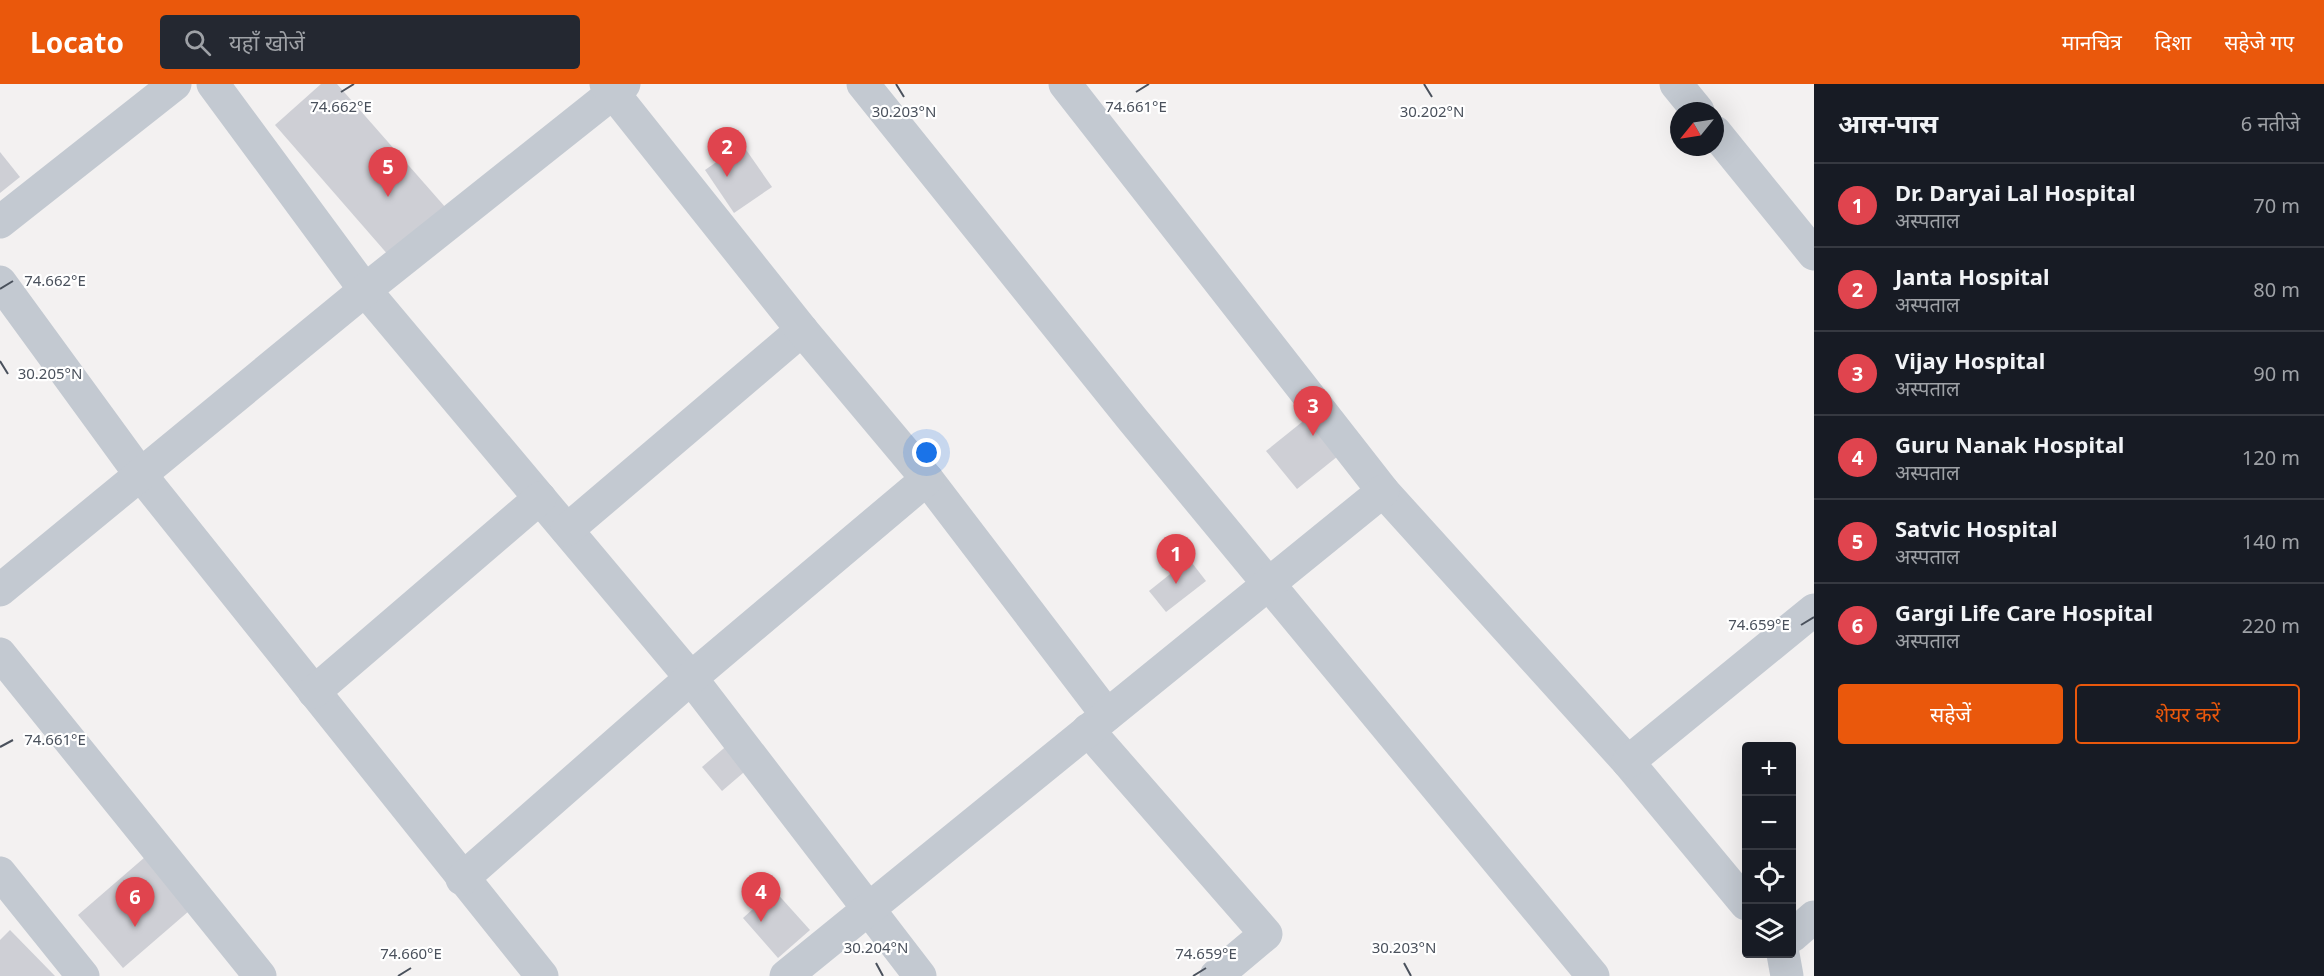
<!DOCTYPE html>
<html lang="hi">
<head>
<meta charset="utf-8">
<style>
  body { margin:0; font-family:"Noto Sans","Noto Sans Devanagari",sans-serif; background:#242831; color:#f1f3f6 }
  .controls { position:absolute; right:18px; bottom:18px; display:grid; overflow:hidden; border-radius:6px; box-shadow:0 6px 24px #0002 }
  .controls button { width:54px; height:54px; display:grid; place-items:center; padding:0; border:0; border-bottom:2px solid #363941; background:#171b24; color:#f1f3f6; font:30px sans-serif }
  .compass { position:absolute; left:1670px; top:18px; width:54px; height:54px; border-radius:50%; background:#171b24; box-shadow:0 6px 24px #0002; rotate:240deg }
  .you { position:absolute; left:927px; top:369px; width:21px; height:21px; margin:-15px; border:4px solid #fff; border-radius:50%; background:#1a73e8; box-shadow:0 0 0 9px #1a73e833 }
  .badge { display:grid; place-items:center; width:39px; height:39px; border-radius:50%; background:#ea580c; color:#fff; font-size:20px; font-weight:700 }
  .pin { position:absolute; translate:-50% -50px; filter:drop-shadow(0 2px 3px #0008) }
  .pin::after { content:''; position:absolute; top:32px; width:21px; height:18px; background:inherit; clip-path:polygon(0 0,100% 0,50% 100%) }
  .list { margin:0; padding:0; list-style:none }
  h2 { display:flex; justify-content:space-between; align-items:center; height:78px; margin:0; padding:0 24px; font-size:26px }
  h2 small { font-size:20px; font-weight:400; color:#9ea1a6 }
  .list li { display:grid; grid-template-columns:39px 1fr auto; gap:18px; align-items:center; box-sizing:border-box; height:84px; padding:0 24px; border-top:2px solid #363941 }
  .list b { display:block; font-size:22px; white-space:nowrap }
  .list p { margin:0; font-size:20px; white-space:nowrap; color:#9ea1a6 }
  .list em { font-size:20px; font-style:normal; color:#9ea1a6 }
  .actions { display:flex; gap:12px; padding:18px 24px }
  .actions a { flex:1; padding:14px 0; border:2px solid #ea580c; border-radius:6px; text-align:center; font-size:21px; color:#ea580c }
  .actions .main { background:#ea580c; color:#fff }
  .icon { flex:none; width:33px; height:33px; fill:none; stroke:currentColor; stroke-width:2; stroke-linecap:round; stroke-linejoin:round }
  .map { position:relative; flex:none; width:1814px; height:892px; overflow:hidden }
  header { display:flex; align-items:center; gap:36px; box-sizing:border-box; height:84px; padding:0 30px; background:#ea580c; color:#fff }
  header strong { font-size:28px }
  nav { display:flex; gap:33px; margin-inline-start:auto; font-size:21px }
  .search { width:420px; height:54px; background:#242831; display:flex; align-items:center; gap:15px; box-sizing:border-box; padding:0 21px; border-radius:6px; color:#9ea1a6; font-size:22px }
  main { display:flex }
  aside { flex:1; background:#171b24 }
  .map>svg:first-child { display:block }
  .building { fill:#cecfd5 }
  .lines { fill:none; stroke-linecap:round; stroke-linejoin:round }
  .minor { stroke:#c3c9d1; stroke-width:33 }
  .ticks { fill:none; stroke:#4a515c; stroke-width:2 }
  .ticks-label { font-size:15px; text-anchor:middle; fill:#4a515c; stroke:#fff; stroke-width:4.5; stroke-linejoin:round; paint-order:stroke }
</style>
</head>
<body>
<header>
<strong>Locato</strong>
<div class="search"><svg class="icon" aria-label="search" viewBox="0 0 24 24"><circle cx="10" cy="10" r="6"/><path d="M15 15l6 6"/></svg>यहाँ खोजें</div>
<nav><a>मानचित्र</a><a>दिशा</a><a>सहेजे गए</a></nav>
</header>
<main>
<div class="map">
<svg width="1814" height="892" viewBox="0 0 1814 892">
  <rect width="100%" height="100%" fill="#f3f1f1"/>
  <g class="building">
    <polygon points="321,0 337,0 446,124 390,173 275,41"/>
    <polygon points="742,60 772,103 734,129 705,86"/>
    <polygon points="0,68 20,93 0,109"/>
    <polygon points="1312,330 1343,368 1297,405 1266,367"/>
    <polygon points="1189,475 1206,497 1166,528 1149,507"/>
    <polygon points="730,659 750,683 722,707 702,683"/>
    <polygon points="159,761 204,814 123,884 78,831"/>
    <polygon points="774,806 810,846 778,874 743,834"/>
    <polygon points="10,846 55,892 0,892 0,856"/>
  </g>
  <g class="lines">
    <g class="minor">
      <polyline points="213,0 365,206 691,594 920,892"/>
      <polyline points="863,0 1133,336 1593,892"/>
      <polyline points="1065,0 1383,407 1628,678 1746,820"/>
      <polyline points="1676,0 1698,27"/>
      <polyline points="1715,48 1814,170"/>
      <polyline points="0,138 175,0"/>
      <polyline points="0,198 140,390 542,892"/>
      <polyline points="927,395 1107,631"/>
      <polyline points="567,446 802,246"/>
      <polyline points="0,506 365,206 624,0"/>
      <polyline points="0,570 260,892"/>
      <polyline points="314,608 540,414"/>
      <polyline points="1088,646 1266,850 1216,892"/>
      <polyline points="1628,678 1814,526"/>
      <polyline points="0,789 83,892"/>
      <polyline points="462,795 691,594 927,395 802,246 606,0"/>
      <polyline points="1792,852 1814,833"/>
      <polyline points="1783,870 1787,892"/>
      <polyline points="786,892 1383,407"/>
    </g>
  </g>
  <path class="ticks" d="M896 0 904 13M1424 0 1432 13M341 8 354 0M1136 8 1149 0M0 205 13 197M0 277 8 290M1801 541 1814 533M0 663 13 656M876 879 883 892M1404 879 1411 892M398 892 411 884M1193 892 1206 884"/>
  <g class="ticks-label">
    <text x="341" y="28">74.662°E</text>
    <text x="1136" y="28">74.661°E</text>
    <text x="904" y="33">30.203°N</text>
    <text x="1432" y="33">30.202°N</text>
    <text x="55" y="202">74.662°E</text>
    <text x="50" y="295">30.205°N</text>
    <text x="1759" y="546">74.659°E</text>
    <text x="55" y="661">74.661°E</text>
    <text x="876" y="869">30.204°N</text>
    <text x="1404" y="869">30.203°N</text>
    <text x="411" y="875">74.660°E</text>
    <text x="1206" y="875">74.659°E</text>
  </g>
</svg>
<div class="controls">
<button>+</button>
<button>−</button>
<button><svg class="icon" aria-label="locate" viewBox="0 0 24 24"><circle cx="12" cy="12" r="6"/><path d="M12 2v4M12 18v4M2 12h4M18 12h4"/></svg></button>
<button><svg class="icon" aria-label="layers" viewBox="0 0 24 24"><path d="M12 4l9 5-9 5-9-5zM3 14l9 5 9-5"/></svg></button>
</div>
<svg class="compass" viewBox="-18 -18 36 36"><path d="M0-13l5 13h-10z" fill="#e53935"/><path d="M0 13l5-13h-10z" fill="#9ea1a6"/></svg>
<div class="you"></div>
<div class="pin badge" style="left:1176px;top:500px;background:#e0444e">1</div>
<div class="pin badge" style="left:727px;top:93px;background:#e0444e">2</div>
<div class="pin badge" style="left:1313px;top:352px;background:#e0444e">3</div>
<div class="pin badge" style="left:761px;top:838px;background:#e0444e">4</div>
<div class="pin badge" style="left:388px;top:113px;background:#e0444e">5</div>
<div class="pin badge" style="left:135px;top:843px;background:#e0444e">6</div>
</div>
<aside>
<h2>आस-पास<small>6 नतीजे</small></h2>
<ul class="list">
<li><span class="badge" style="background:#e0444e">1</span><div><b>Dr. Daryai Lal Hospital</b><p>अस्पताल</p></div><em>70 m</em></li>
<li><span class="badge" style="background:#e0444e">2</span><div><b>Janta Hospital</b><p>अस्पताल</p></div><em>80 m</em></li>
<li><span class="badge" style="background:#e0444e">3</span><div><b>Vijay Hospital</b><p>अस्पताल</p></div><em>90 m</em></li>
<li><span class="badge" style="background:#e0444e">4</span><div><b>Guru Nanak Hospital</b><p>अस्पताल</p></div><em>120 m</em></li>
<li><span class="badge" style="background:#e0444e">5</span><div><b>Satvic Hospital</b><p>अस्पताल</p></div><em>140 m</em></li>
<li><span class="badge" style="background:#e0444e">6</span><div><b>Gargi Life Care Hospital</b><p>अस्पताल</p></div><em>220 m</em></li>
</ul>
<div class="actions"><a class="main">सहेजें</a><a>शेयर करें</a></div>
</aside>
</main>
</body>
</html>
